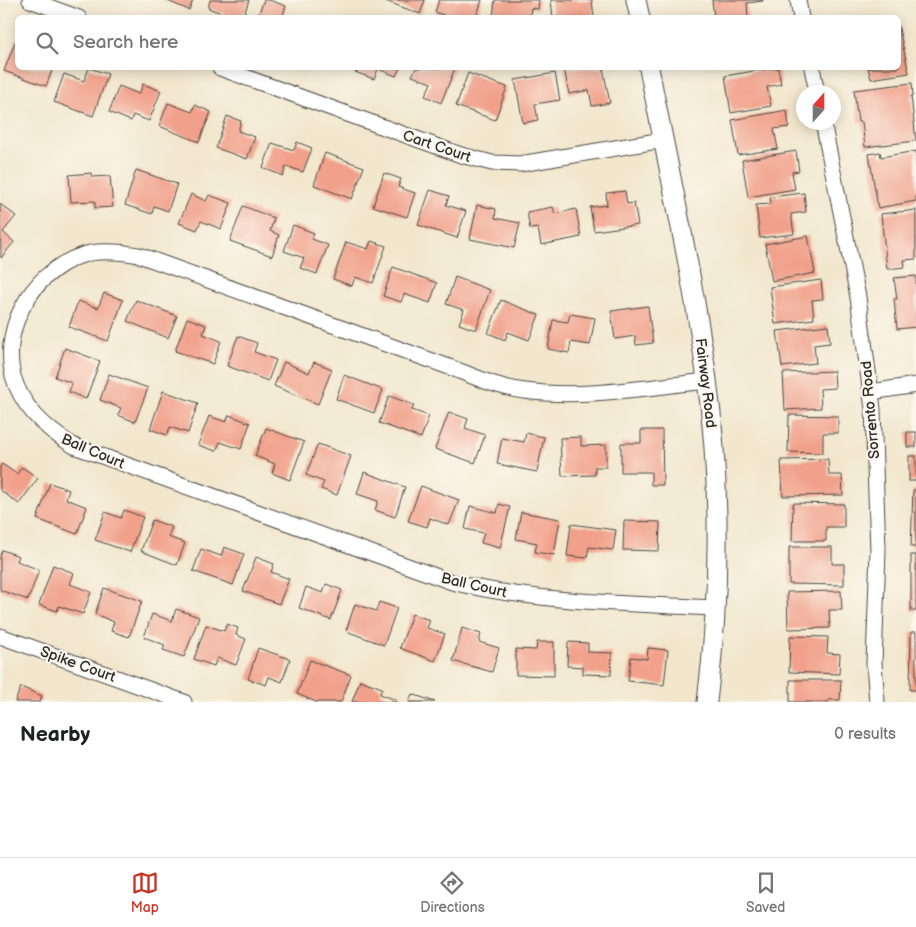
<!DOCTYPE html>
<html lang="en">
<head>
<meta charset="utf-8">
<style>
  body { margin:0; font-family:"Balsamiq Sans",sans-serif; background:#f2f2f2; color:#202124 }
  .compass { position:absolute; left:796px; top:85px; width:45px; height:45px; border-radius:50%; background:#fff; box-shadow:0 2px 12px #0003; rotate:21deg }
  .list { margin:0; padding:0; list-style:none }
  h2 { display:flex; justify-content:space-between; align-items:center; height:65px; margin:0; padding:0 20px; font-size:21px }
  h2 small { font-size:16px; font-weight:400; color:#757577 }
  .icon { flex:none; width:28px; height:28px; fill:none; stroke:currentColor; stroke-width:2; stroke-linecap:round; stroke-linejoin:round }
  .map { position:relative; flex:none; width:916px; height:702px; overflow:hidden }
  .search { position:absolute; background:#fff; box-shadow:0 2px 12px #0003; left:15px; right:15px; top:15px; height:55px; display:flex; align-items:center; gap:12px; box-sizing:border-box; padding:0 18px; border-radius:8px; color:#757577; font-size:19px }
  .sheet { height:155px; background:#fff }
  nav { display:flex; justify-content:space-around; align-items:center; box-sizing:border-box; height:70px; border-top:1px solid #e0e0e0; background:#fff; font-size:14px; color:#757577 }
  nav a { display:grid; justify-items:center; gap:2px }
  nav .on { color:#c8321e }
  .map>svg:first-child { display:block }
  .building { fill:#f1a08a }
  .lines { fill:none; stroke-linecap:round; stroke-linejoin:round }
  .minor-casing { stroke:#494743; stroke-width:17 }
  .tertiary-casing { stroke:#494743; stroke-width:21 }
  .minor { stroke:#fff; stroke-width:15 }
  .tertiary { stroke:#fff; stroke-width:19 }
  .labels { text-anchor:middle; stroke-width:4.5; stroke-linejoin:round; paint-order:stroke }
  .street-label { font-size:15px; fill:#2b2b2b; stroke:#fbf7ec }
</style>
</head>
<body>
<div class="map">
<svg width="916" height="702" viewBox="0 0 916 702">
  <rect width="100%" height="100%" fill="#fbf7ec"/>
  <filter id="ink" filterUnits="userSpaceOnUse"><feTurbulence type="fractalNoise" baseFrequency=".02" numOctaves="2"/><feDisplacementMap in="SourceGraphic" scale="10" xChannelSelector="R" yChannelSelector="G"/><feConvolveMatrix kernelMatrix="1 2 1 2 8 2 1 2 1" color-interpolation-filters="sRGB"/></filter>
  <filter id="wash" filterUnits="userSpaceOnUse"><feTurbulence type="fractalNoise" baseFrequency=".0096" numOctaves="4" result="noise"/><feDisplacementMap in="SourceGraphic" scale="20" xChannelSelector="R" yChannelSelector="G"/><feGaussianBlur stdDeviation="1.12" result="paint"/><feColorMatrix in="noise" values="0 0 0 0 0 0 0 0 0 0 0 0 0 0 0 0 0 1.4 0 .05"/><feComposite in="paint" operator="in"/></filter>
  <g filter="url(#wash)">
    <rect width="100%" height="100%" fill="#f2e7cd"/>
    <g id="blocks">
      <g class="building">
        <polygon points="165,0 193,0 189,10"/>
        <polygon points="210,0 249,0 243,18 223,18 224,14 208,8"/>
        <polygon points="264,0 269,0 286,6 282,18 257,18"/>
        <polygon points="383,0 425,0 420,14"/>
        <polygon points="439,0 482,0 476,18 451,18 435,12"/>
        <polygon points="495,0 539,0 538,9 531,8 530,18 493,18"/>
        <polygon points="551,0 592,0 594,18 553,18"/>
        <polygon points="712,0 763,0 763,1 747,3 748,18 714,18"/>
        <polygon points="898,24 909,73 871,79 868,68 898,68"/>
        <polygon points="16,40 18,41 18,68 53,68 46,86 4,71"/>
        <polygon points="89,68 108,74 93,116 54,102 64,74 84,81"/>
        <polygon points="357,68 400,68 396,76 378,69 374,79 355,72"/>
        <polygon points="416,68 455,68 441,103 425,96 431,83 412,76"/>
        <polygon points="564,68 603,68 610,103 592,106 589,90 569,94"/>
        <polygon points="771,68 778,68 781,84 767,87 771,106 731,113 725,76"/>
        <polygon points="468,73 507,87 495,120 456,106"/>
        <polygon points="555,73 560,100 535,104 538,120 523,123 515,80"/>
        <polygon points="912,83 913,96 911,96 916,141 865,147 862,122 858,122 854,90"/>
        <polygon points="143,84 161,91 149,121 133,115 131,121 109,112 119,86 139,94"/>
        <polygon points="168,103 192,112 195,105 211,112 199,142 159,126"/>
        <polygon points="787,110 789,127 774,129 778,149 738,155 732,120"/>
        <polygon points="227,116 241,121 238,131 255,137 247,159 216,148"/>
        <polygon points="297,142 312,148 303,172 286,166 283,176 263,168 272,143 294,150"/>
        <polygon points="796,151 799,171 792,172 795,189 748,197 742,160"/>
        <polygon points="916,151 916,201 878,208 869,154 880,152 881,157"/>
        <polygon points="325,153 364,167 352,199 314,185"/>
        <polygon points="136,170 177,184 168,211 154,206 152,214 125,205"/>
        <polygon points="91,173 92,177 110,176 113,207 95,208 95,201 71,202 69,175"/>
        <polygon points="384,173 401,179 398,187 415,193 407,217 373,206"/>
        <polygon points="430,190 449,196 446,205 466,211 457,238 418,225"/>
        <polygon points="625,191 627,204 634,203 638,225 594,231 590,207 607,205 606,193"/>
        <polygon points="804,193 806,212 791,214 794,234 760,238 756,205 771,204 770,197"/>
        <polygon points="191,194 206,201 209,195 231,203 221,229 201,221 197,230 179,223"/>
        <polygon points="0,204 16,216 3,232 14,242 1,258"/>
        <polygon points="477,205 496,209 495,218 520,223 514,248 470,239"/>
        <polygon points="243,206 274,218 270,231 279,235 272,256 230,241"/>
        <polygon points="553,207 555,214 576,209 581,237 541,245 538,228 530,229 527,212"/>
        <polygon points="916,210 916,259 904,260 905,267 887,269 881,214"/>
        <polygon points="293,225 314,233 312,239 328,245 317,274 300,268 304,258 284,251"/>
        <polygon points="808,236 815,273 772,281 765,244"/>
        <polygon points="371,241 386,246 373,283 355,277 352,286 333,279 346,242 368,249"/>
        <polygon points="393,267 437,283 430,303 404,294 401,302 383,296"/>
        <polygon points="916,276 916,327 897,329 894,299 897,299 894,278"/>
        <polygon points="455,277 490,290 476,330 459,324 464,310 446,304"/>
        <polygon points="821,280 823,299 812,300 814,319 775,324 770,287"/>
        <polygon points="104,293 123,300 108,341 69,327 78,301 98,308"/>
        <polygon points="136,300 177,316 168,338 127,321"/>
        <polygon points="501,300 539,315 529,340 508,332 505,340 488,333"/>
        <polygon points="648,306 653,343 636,345 635,336 615,339 611,311"/>
        <polygon points="570,314 595,318 590,345 571,342 569,353 548,349 553,320 568,322"/>
        <polygon points="187,318 206,325 203,334 221,341 213,364 175,351"/>
        <polygon points="828,325 830,343 814,345 816,363 782,367 777,331"/>
        <polygon points="238,336 257,343 254,352 276,360 268,381 227,366"/>
        <polygon points="65,348 100,361 86,399 69,392 72,383 55,377"/>
        <polygon points="284,362 309,373 314,362 332,369 318,404 274,386"/>
        <polygon points="834,371 835,388 820,389 821,408 785,410 783,373"/>
        <polygon points="109,374 148,388 135,422 118,415 121,408 100,400"/>
        <polygon points="344,375 383,390 374,413 336,399"/>
        <polygon points="163,391 198,403 188,433 170,427 167,435 150,429"/>
        <polygon points="389,396 414,405 412,410 429,416 421,438 379,423"/>
        <polygon points="449,412 468,419 465,428 485,435 475,463 435,449"/>
        <polygon points="229,415 250,423 241,449 220,442 216,451 198,445 209,416 226,422"/>
        <polygon points="789,415 838,416 838,433 823,433 823,453 788,452"/>
        <polygon points="266,428 304,442 290,480 272,473 275,464 255,456"/>
        <polygon points="641,430 662,430 663,485 651,485 651,472 621,472 621,443 641,443"/>
        <rect x="907" y="432" width="9" height="15"/>
        <polygon points="526,433 544,437 537,472 497,464 502,438 524,442"/>
        <polygon points="581,437 581,446 606,445 606,467 595,467 595,475 562,476 560,438"/>
        <polygon points="318,444 351,456 337,495 321,489 324,482 306,475"/>
        <rect x="909" y="456" width="7" height="25"/>
        <polygon points="828,459 829,475 842,475 843,495 783,496 781,460"/>
        <polygon points="2,464 17,474 22,467 38,478 19,504 0,490 0,467"/>
        <polygon points="364,472 405,487 395,517 375,510 378,501 357,494"/>
        <polygon points="50,483 69,490 66,499 87,507 77,534 37,519"/>
        <polygon points="421,486 459,500 449,525 430,518 427,527 408,521"/>
        <polygon points="913,490 916,490 916,547 911,547"/>
        <polygon points="793,503 844,504 844,527 826,527 826,541 792,541"/>
        <polygon points="499,504 510,507 500,548 481,543 484,533 465,529 470,506 497,513"/>
        <polygon points="124,510 143,517 130,552 95,540 105,512 121,518"/>
        <polygon points="521,512 560,519 554,555 535,552 537,543 516,539"/>
        <polygon points="152,520 172,527 168,537 185,543 177,565 141,551"/>
        <polygon points="624,521 660,522 659,551 623,550"/>
        <polygon points="571,524 616,530 613,550 589,547 587,558 567,556"/>
        <polygon points="224,547 244,554 233,585 193,571 201,549 221,556"/>
        <polygon points="789,547 832,547 832,564 844,564 844,585 789,584"/>
        <polygon points="2,550 19,556 17,561 39,570 28,600 0,590 0,556"/>
        <rect x="911" y="555" width="5" height="56"/>
        <polygon points="256,557 274,564 271,572 289,579 279,604 243,591"/>
        <polygon points="53,565 74,573 70,584 91,592 83,614 59,606 57,611 39,605"/>
        <polygon points="326,584 342,590 331,620 299,608 306,587 323,593"/>
        <polygon points="104,588 142,601 129,637 111,631 114,622 95,614"/>
        <polygon points="841,591 842,610 829,610 830,628 788,629 787,592"/>
        <polygon points="379,602 397,608 384,645 346,631 355,604 376,611"/>
        <polygon points="176,609 199,617 184,657 163,650 165,645 144,637 152,614 172,621"/>
        <polygon points="412,614 430,620 427,628 445,634 435,661 400,648"/>
        <polygon points="227,624 238,628 236,635 246,639 236,665 217,658 214,666 194,659 206,625 224,631"/>
        <polygon points="462,628 481,634 479,642 499,648 492,672 453,661"/>
        <polygon points="911,632 916,632 916,690 910,690"/>
        <polygon points="790,636 828,637 827,653 840,654 839,674 789,672"/>
        <polygon points="537,642 554,642 554,676 516,675 516,649 536,650"/>
        <polygon points="568,642 588,643 588,652 612,653 611,675 583,674 583,667 567,666"/>
        <polygon points="258,648 290,659 282,682 269,677 266,685 248,679"/>
        <polygon points="648,648 668,650 664,685 628,681 631,657 647,659"/>
        <polygon points="310,660 351,675 341,702 316,702 297,694"/>
        <polygon points="360,680 382,688 380,694 396,700 396,702 352,702"/>
        <polygon points="790,680 841,680 840,700 828,700 828,702 790,702"/>
        <polygon points="21,687 42,696 40,702 15,702"/>
        <polygon points="412,694 435,702 409,702"/>
      </g>
    </g>
  </g>
  <g filter="url(#ink)">
    <use href="#blocks" fill-opacity="0" stroke="#494743" stroke-width="1"/>
    <g class="lines">
      <g class="minor-casing">
        <g id="minor">
          <polyline points="30,0 79,18"/>
          <polyline points="798,0 801,18"/>
          <polyline points="220,68 461,155 492,163 520,164 663,140"/>
          <polyline points="812,68 817,92"/>
          <polyline points="823,122 858,297 873,409 878,550 874,663 877,702"/>
          <path d="M707 381C649 387 582 399 525 391 499 388 475 377 452 368L139 255C123 252 107 250 90 253 38 265 0 323 13 376 22 408 47 430 74 446L452 582C537 603 627 603 714 608"/>
          <polyline points="871,392 916,385"/>
          <polyline points="0,636 184,702"/>
        </g>
      </g>
      <g class="tertiary-casing">
        <g id="tertiary">
          <polyline points="636,0 640,18"/>
          <path d="M649 68C669 172 693 275 707 380 721 483 720 599 707 702"/>
        </g>
      </g>
      <use href="#minor" class="minor"/>
      <use href="#tertiary" class="tertiary"/>
    </g>
  </g>
  <g class="labels">
    <g class="street-label">
      <text transform="translate(437 146) rotate(19)" y="5">Cart Court</text>
      <text transform="translate(706 383) rotate(83)" y="5">Fairway Road</text>
      <text transform="translate(870 410) rotate(-95)" y="5">Sorrento Road</text>
      <text transform="translate(93 451) rotate(23)" y="5">Ball Court</text>
      <text transform="translate(474 585) rotate(13)" y="5">Ball Court</text>
      <text transform="translate(78 664) rotate(20)" y="5">Spike Court</text>
    </g>
  </g>
</svg>
<svg class="compass" viewBox="-18 -18 36 36"><path d="M0-13l5 13h-10z" fill="#e53935"/><path d="M0 13l5-13h-10z" fill="#757577"/></svg>
<div class="search"><svg class="icon" aria-label="search" viewBox="0 0 24 24"><circle cx="10" cy="10" r="6"/><path d="M15 15l6 6"/></svg>Search here</div>
</div>
<section class="sheet">
<h2>Nearby<small>0 results</small></h2>
<ul class="list">
</ul>
</section>
<nav>
<a class="on"><svg class="icon" aria-label="map" viewBox="0 0 24 24"><path d="M3 6l6-2 6 2 6-2v14l-6 2-6-2-6 2zM9 4v14M15 6v14"/></svg>Map</a>
<a><svg class="icon" aria-label="directions" viewBox="0 0 24 24"><path d="M12 3l9 9-9 9-9-9zM9 14v-3h6M13 9l2 2-2 2"/></svg>Directions</a>
<a><svg class="icon" aria-label="saved" viewBox="0 0 24 24"><path d="M7 4h10v16l-5-4-5 4z"/></svg>Saved</a>
</nav>
</body>
</html>
